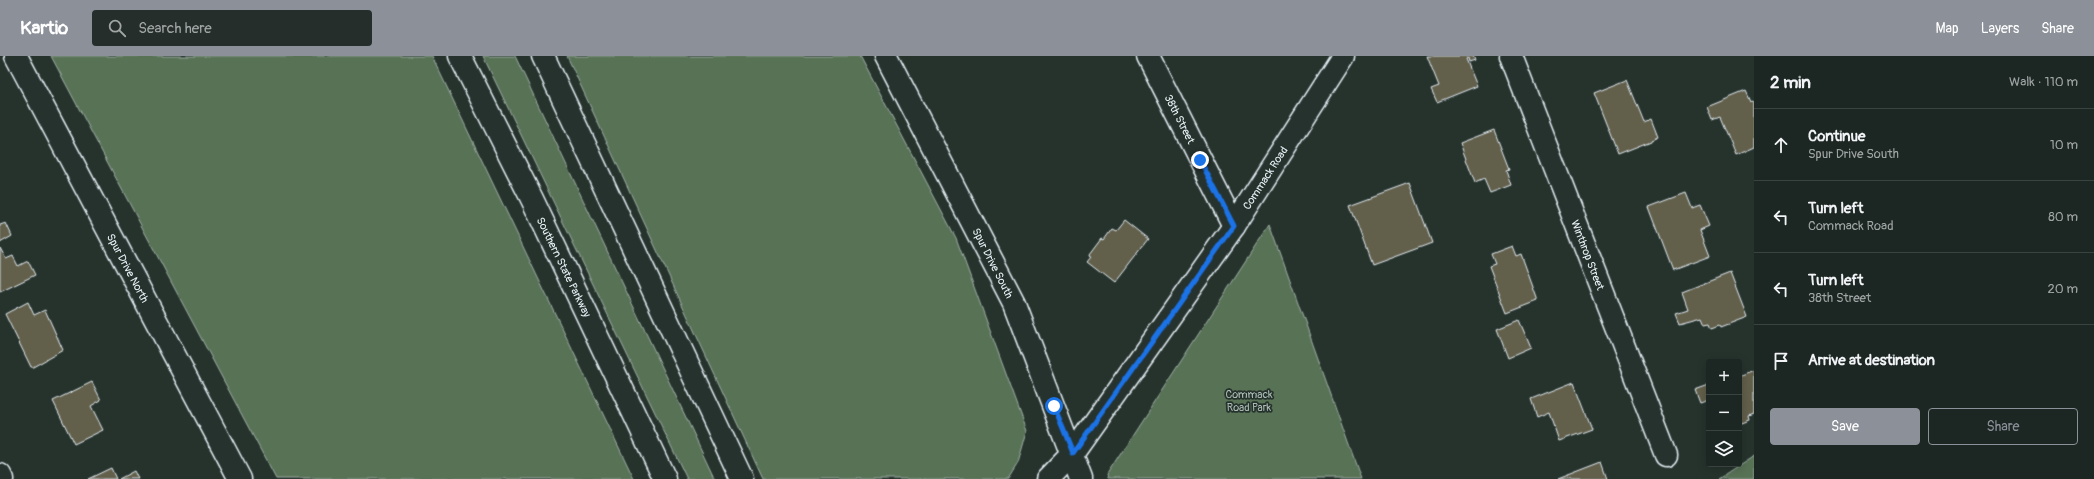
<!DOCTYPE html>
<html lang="en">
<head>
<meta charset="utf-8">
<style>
  body { margin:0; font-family:Pangolin,sans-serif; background:#252e2a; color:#f1f3f6 }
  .controls { position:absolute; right:12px; bottom:12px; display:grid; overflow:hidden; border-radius:4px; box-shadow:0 2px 10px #0003 }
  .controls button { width:36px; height:36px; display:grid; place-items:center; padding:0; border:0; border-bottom:1px solid #3a4340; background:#1c2622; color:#f1f3f6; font:20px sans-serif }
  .stop { position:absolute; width:12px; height:12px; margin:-9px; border:3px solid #1a73e8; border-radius:50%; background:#fff }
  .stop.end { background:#1a73e8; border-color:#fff; box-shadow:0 1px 4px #0008 }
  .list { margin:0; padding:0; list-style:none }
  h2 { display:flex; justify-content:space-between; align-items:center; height:52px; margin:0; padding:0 16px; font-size:17px }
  h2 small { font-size:13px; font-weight:400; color:#a0a5a5 }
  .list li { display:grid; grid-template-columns:26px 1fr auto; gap:12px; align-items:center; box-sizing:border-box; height:72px; padding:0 16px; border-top:1px solid #3a4340 }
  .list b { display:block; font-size:15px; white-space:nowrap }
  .list p { margin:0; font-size:13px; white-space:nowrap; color:#a0a5a5 }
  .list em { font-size:13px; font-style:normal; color:#a0a5a5 }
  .actions { display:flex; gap:8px; padding:12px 16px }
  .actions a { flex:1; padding:9px 0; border:1px solid #8c9099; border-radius:4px; text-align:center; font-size:14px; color:#8c9099 }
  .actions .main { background:#8c9099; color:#fff }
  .icon { flex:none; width:22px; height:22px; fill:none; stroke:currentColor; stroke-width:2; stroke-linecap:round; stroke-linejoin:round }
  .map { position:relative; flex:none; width:1754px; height:423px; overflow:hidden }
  header { display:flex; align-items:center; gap:24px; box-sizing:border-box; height:56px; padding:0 20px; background:#8c9099; color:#fff }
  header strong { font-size:19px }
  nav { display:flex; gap:22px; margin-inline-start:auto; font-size:14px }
  .search { width:280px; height:36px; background:#252e2a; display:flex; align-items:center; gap:10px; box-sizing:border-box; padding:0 14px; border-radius:4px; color:#a0a5a5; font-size:15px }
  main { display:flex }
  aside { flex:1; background:#1c2622 }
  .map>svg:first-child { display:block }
  .green { fill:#597257; stroke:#a0b2a8 }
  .building { fill:#625e4b; stroke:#e8f1f8 }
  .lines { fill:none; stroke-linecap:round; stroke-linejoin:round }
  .minor-casing { stroke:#e8f1f8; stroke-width:25 }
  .tertiary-casing { stroke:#e8f1f8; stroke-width:25 }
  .motorway-casing { stroke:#e8f1f8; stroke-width:25 }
  .minor { stroke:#26332d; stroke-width:22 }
  .tertiary { stroke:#26332d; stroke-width:22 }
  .motorway { stroke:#26332d; stroke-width:22 }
  .route { stroke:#1a73e8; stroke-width:5 }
  .labels { text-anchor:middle; stroke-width:3.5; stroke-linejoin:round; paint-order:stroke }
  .street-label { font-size:11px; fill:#e8f1f8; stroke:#26332d }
  .park-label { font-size:11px; fill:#afbeb8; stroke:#26332d }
</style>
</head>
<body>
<header>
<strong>Kartio</strong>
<div class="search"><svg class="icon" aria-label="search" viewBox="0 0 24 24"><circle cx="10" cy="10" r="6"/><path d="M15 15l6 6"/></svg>Search here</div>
<nav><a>Map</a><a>Layers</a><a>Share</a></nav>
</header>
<main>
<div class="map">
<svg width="1754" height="423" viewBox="0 0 1754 423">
  <rect width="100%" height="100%" fill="#26332d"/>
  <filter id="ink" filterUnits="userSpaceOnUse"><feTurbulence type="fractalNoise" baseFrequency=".025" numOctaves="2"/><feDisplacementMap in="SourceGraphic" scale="8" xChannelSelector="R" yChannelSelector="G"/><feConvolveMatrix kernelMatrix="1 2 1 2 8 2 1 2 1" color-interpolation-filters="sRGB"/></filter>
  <g filter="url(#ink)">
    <g class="green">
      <polygon points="51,0 432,0 634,423 276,423"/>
      <polygon points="483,0 515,0 715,423 687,423"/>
      <polygon points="567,0 860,0 956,182 1027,375 1018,407 1008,423 763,423"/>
      <polygon points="1270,168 1361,423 1108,423 1107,419"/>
      <polygon points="1754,400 1754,423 1719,423"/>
    </g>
    <g class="building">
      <polygon points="1427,0 1473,0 1475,4 1469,6 1468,2 1466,3 1477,30 1437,46 1431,33 1439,30"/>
      <polygon points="1627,24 1644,66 1651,63 1658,81 1651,84 1651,85 1618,98 1594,37"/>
      <polygon points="1746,35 1751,46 1753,45 1754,47 1754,91 1736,99 1720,61 1712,64 1707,51"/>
      <polygon points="1494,74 1509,113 1506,114 1511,129 1490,137 1484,123 1475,127 1460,87"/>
      <polygon points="1410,127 1432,187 1372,209 1350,149"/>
      <polygon points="1686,137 1692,152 1700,149 1709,170 1700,174 1710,200 1673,214 1649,151"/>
      <polygon points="1124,164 1148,183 1114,227 1087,206 1091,201 1090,198 1102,182 1104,183 1112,172 1116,174"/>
      <polygon points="6,167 12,180 0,187 0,169"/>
      <polygon points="1512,190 1516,200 1521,198 1538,245 1507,257 1489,210 1495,208 1491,198"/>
      <polygon points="0,192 6,203 13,200 18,210 28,205 35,219 0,236"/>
      <polygon points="1730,217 1747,261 1721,271 1720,269 1712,272 1710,267 1705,268 1702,261 1680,267 1676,257 1688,253 1682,236"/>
      <polygon points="28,246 34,259 45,254 63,294 33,311 31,311 5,258"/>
      <polygon points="1519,264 1531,292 1508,302 1497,273"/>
      <polygon points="1754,314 1754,358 1749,360 1750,364 1739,368 1739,320"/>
      <polygon points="92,326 101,344 91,350 103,374 74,388 53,345"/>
      <polygon points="1574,326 1592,373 1559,385 1549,356 1537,361 1531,343"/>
      <polygon points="1709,329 1709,344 1700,347 1695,334"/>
      <polygon points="1602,406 1608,423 1558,423"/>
      <polygon points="111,412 116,423 88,423"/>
      <polygon points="134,415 138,423 119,423"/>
    </g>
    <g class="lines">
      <g class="minor-casing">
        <g id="minor">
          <polyline points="1148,0 1234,170"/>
          <polyline points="1511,0 1666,399"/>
          <polyline points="0,419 2,423"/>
        </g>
      </g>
      <g class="tertiary-casing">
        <g id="tertiary">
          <polyline points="16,0 240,423"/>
          <polyline points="886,0 1014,247 1081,423"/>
          <polyline points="1048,423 1073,397 1234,170 1343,0"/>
        </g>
      </g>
      <g class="motorway-casing">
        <g id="motorway">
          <polyline points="460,0 532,143 665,423"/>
          <polyline points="543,0 742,423"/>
        </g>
      </g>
      <use href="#minor" class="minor"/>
      <use href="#tertiary" class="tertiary"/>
      <use href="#motorway" class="motorway"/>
    </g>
  </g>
  <g class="lines" filter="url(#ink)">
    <polyline class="route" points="1054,350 1073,397 1234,170 1200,104"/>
  </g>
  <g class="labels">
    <g class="street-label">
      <text transform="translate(1180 63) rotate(63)" y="4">38th Street</text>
      <text transform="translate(1265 122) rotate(-57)" y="4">Commack Road</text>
      <text transform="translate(1588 199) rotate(69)" y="4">Winthrop Street</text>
      <text transform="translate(993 207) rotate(63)" y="4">Spur Drive South</text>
      <text transform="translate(564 211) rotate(64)" y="4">Southern State Parkway</text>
      <text transform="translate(128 212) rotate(62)" y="4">Spur Drive North</text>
    </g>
    <g class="park-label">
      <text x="1249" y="342">Commack<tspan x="1249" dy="13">Road Park</tspan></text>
    </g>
  </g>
</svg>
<div class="controls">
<button>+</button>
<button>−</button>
<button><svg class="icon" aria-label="layers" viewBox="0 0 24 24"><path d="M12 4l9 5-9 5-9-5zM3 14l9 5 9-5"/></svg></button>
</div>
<div class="stop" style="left:1054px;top:350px"></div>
<div class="stop end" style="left:1200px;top:104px"></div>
</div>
<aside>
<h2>2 min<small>Walk · 110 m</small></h2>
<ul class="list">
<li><svg class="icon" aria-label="ahead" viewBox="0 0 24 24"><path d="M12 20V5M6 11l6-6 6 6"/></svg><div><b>Continue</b><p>Spur Drive South</p></div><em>10 m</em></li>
<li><svg class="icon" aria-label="left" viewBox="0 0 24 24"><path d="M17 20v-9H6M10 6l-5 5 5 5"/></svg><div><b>Turn left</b><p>Commack Road</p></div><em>80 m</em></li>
<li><svg class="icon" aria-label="left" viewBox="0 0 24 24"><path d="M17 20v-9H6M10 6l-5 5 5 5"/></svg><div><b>Turn left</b><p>38th Street</p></div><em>20 m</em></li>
<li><svg class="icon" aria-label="arrive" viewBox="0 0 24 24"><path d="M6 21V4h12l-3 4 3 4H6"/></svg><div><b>Arrive at destination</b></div></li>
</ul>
<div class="actions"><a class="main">Save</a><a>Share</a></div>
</aside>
</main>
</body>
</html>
